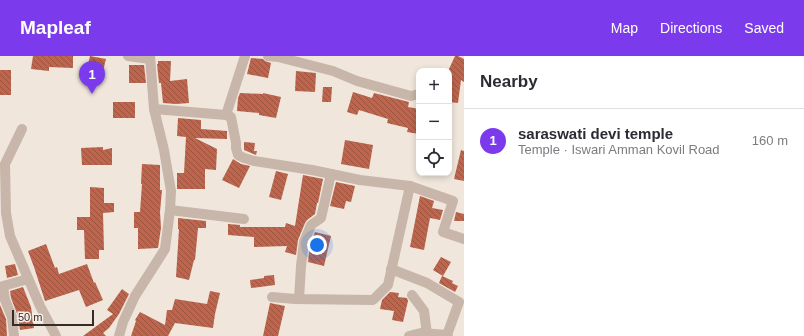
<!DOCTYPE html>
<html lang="en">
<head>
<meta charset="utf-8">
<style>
  body { margin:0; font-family:Arial,sans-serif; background:#f7f7f7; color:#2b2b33 }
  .controls { position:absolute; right:12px; top:12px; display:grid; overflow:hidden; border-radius:8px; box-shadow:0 2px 6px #0003 }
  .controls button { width:36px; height:36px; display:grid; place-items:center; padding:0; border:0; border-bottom:1px solid #e1e1e2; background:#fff; color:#2b2b33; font:20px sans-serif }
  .scale { position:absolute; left:12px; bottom:10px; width:82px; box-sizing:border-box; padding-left:4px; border:2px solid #352c28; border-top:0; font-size:11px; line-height:14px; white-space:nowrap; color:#352c28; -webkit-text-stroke:3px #f8f0e8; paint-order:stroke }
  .you { position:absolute; left:317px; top:189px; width:14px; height:14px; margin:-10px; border:3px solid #fff; border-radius:50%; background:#1a73e8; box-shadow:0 0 0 6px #1a73e833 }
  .badge { display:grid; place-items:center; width:26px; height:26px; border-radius:50%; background:#7c3aed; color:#fff; font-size:13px; font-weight:700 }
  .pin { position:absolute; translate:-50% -33px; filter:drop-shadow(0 1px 2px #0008) }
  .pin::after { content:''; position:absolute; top:21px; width:14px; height:12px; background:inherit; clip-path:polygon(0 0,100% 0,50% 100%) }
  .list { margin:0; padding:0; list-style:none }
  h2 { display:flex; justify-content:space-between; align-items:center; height:52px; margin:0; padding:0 16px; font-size:17px }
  h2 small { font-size:13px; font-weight:400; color:#7c7c81 }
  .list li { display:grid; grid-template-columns:26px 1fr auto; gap:12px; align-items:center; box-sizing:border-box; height:64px; padding:0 16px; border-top:1px solid #e1e1e2 }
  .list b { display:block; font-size:15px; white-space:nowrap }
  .list p { margin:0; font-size:13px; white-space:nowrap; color:#7c7c81 }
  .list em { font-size:13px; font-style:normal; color:#7c7c81 }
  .icon { flex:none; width:22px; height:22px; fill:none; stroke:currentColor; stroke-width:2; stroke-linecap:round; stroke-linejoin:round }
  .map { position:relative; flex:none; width:464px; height:280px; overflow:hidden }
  header { display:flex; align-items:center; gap:24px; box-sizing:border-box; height:56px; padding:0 20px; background:#7c3aed; color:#fff }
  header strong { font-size:19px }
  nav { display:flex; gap:22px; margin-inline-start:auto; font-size:14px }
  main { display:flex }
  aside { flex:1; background:#fff }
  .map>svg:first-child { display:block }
  .building { fill:url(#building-back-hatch) }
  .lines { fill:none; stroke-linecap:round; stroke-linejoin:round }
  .minor { stroke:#c7b6a9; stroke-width:10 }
</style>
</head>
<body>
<header>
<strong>Mapleaf</strong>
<nav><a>Map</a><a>Directions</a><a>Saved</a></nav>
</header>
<main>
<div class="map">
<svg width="464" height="280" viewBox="0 0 464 280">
  <defs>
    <pattern id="building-back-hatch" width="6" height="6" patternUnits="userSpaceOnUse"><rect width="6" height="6" fill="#be654d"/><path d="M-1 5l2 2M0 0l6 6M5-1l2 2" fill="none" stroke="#9b5340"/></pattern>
  </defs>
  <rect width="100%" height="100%" fill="#f0e6dc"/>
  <g class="building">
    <polygon points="33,0 73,0 73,12 49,11 49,15 31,13"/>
    <polygon points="90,0 106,3 100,26 85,22"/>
    <polygon points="455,0 458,0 464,3 464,26 461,24 458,47 449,46 449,13"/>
    <polygon points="251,2 263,3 265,5 271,7 268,22 247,18"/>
    <polygon points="158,5 171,5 170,25 187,23 189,47 176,48 163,47 161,27 159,27 157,8 158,8"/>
    <polygon points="129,9 144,9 146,27 129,27"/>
    <rect x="0" y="14" width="11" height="25"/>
    <polygon points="296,15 316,17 315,36 295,35"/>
    <polygon points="323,31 332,31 331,46 322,46"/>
    <polygon points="353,36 372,42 374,37 409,46 408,51 419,53 419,78 407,76 408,72 387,67 388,63 359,54 357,59 347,56"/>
    <polygon points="240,37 263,38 263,37 281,41 276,62 259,59 259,57 237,55 238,42"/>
    <rect x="113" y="46" width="22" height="16"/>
    <polygon points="178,62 201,64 201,73 227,75 227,83 195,82 217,93 216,114 205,113 205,133 177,133 177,117 184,117 186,81 177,80"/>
    <polygon points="345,84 373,89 369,113 341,108"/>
    <polygon points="244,86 255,87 254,95 257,95 256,99 244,94"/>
    <polygon points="103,91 103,94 112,92 112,109 82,109 81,92"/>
    <polygon points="461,94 464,95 464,125 454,123"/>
    <polygon points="233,103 241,108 250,110 239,132 222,124"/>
    <polygon points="142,108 160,109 160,134 162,134 160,156 161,172 158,192 138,193 138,172 134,172 134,156 140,156 142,128 141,128"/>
    <polygon points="276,115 288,118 281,144 269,141"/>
    <polygon points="303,119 323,123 318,147 317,147 315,158 307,164 305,167 298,184 296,199 285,196 287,190 254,191 254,181 228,179 228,168 240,169 240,171 285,171 286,167 295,170"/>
    <polygon points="336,126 355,130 351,146 346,145 344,153 330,150"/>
    <polygon points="90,131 104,132 104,147 114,147 114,156 103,157 104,194 99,194 99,203 85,203 84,174 77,174 77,161 90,161"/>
    <polygon points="420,140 434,145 432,152 443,154 440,164 430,162 424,194 410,191"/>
    <polygon points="456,156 464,158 464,165 454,165"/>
    <polygon points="178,162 206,165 206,172 198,172 195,204 194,204 189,224 176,221 179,173 178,173"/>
    <polygon points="315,176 331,180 324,210 308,206 310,188"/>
    <polygon points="46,188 55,212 57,211 59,218 87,208 94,227 95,226 103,244 86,251 79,234 45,245 34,211 28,195"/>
    <polygon points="441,201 451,206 443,220 433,214"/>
    <polygon points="15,208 18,219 7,222 5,210"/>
    <polygon points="274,219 275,229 251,232 250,224 264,222 264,220"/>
    <polygon points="442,220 453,225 452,227 458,230 455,236 439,227"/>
    <polygon points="23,231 31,251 34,272 20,274 18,260 11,242 10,235"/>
    <polygon points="122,233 129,238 119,258 109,272 103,277 106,280 83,280 113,258 107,254"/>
    <polygon points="210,235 220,237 215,258 213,272 175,267 168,280 131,280 136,265 135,264 140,256 165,269 167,254 172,254 175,243 207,248"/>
    <polygon points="390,236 399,237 398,241 407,242 408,245 403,266 392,264 394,255 380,253 382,244"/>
    <polygon points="270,247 285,250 278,280 263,280"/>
    <polygon points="0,249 6,263 7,280 0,280"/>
  </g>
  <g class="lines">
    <g class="minor">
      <polyline points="128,0 150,3"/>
      <polyline points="268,0 278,1 333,15 357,25 411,40 419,38"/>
      <polyline points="154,53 226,59 231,61 236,87 236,92 238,99 244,102 254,105 312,114 360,124 410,130 453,145 443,176 464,183"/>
      <polyline points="226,59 245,0"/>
      <polyline points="22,73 5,108 6,157 10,180 40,250 56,280"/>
      <polyline points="170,154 244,163"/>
      <polyline points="391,213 427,227 459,246 447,279 448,280"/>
      <polyline points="412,239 424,255 427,278"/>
      <polyline points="272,241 295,243 373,244 388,229 410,130"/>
      <polyline points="299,243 301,210 304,186 311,169 321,162 331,118"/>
      <polyline points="14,280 12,261 5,244 3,230 28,223"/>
      <polyline points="119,280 123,266 135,240 165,193 170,154 171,135 164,94 154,53 150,0"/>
      <polyline points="409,280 421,277 447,279 447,280"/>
    </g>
  </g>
</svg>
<div class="controls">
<button>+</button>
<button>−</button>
<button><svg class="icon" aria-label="locate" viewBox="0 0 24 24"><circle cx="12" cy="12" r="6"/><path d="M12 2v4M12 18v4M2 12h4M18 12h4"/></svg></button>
</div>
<div class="scale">50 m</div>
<div class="you"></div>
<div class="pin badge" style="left:92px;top:38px">1</div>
</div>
<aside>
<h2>Nearby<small></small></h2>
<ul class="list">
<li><span class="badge">1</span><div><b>saraswati devi temple</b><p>Temple · Iswari Amman Kovil Road</p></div><em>160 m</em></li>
</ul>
</aside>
</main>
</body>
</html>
